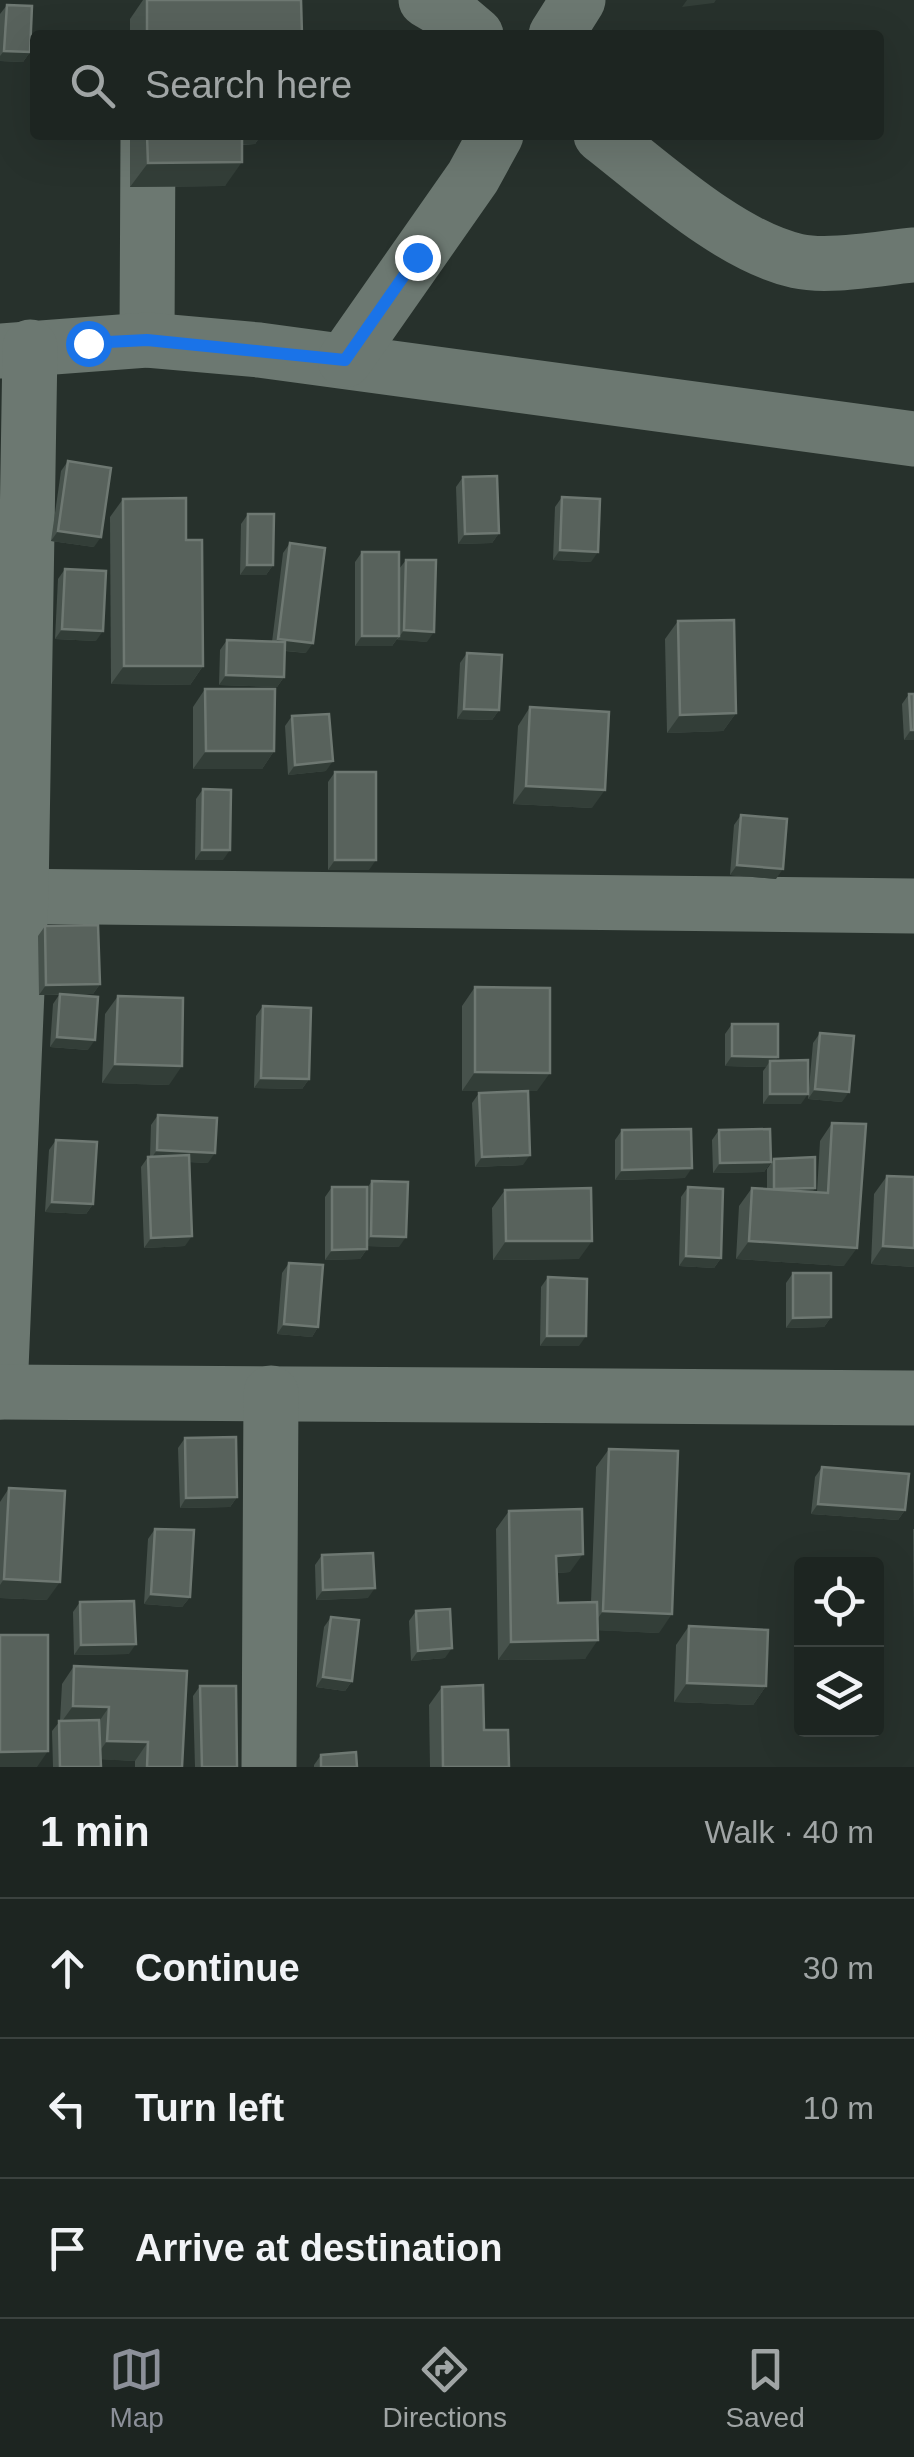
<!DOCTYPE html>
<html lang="en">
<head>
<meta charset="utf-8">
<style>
  body { margin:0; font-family:Arial,sans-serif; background:#2a312e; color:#f1f3f6 }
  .controls { position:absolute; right:30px; bottom:30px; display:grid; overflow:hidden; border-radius:10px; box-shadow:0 10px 40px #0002 }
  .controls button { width:90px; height:90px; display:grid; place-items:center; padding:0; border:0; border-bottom:2px solid #3b423f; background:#1d2521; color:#f1f3f6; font:50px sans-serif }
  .stop { position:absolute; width:30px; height:30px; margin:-22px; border:8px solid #1a73e8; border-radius:50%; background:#fff }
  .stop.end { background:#1a73e8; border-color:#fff; box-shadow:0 2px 10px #0008 }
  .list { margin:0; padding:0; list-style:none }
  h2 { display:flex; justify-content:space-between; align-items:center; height:130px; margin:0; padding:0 40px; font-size:42px }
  h2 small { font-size:32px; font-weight:400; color:#a0a5a5 }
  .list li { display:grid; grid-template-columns:65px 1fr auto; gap:30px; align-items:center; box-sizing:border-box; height:140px; padding:0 40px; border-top:2px solid #3b423f }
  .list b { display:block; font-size:38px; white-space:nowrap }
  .list em { font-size:32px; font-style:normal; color:#a0a5a5 }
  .icon { flex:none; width:55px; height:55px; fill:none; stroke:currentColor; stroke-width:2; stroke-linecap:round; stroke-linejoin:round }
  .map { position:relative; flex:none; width:914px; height:1767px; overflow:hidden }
  .search { position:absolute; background:#1d2521; box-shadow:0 10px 40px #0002; left:30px; right:30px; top:30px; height:110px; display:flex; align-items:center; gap:25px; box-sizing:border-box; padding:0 35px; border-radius:10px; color:#a0a5a5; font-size:38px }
  .sheet { height:550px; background:#1d2521 }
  nav { display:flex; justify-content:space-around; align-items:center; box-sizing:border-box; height:140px; border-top:2px solid #3b423f; background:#1d2521; font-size:28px; color:#a0a5a5 }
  nav a { display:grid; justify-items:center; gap:5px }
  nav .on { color:#8c9099 }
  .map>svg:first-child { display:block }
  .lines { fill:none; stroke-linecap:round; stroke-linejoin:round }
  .minor { stroke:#6c7871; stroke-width:55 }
  .wall { fill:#47524c }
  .shaded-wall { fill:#333e38 }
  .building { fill:#58625c; stroke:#6e7872; stroke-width:2.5 }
  .route { stroke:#1a73e8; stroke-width:12 }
</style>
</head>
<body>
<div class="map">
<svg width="914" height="1767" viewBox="0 0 914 1767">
  <rect width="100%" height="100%" fill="#27312c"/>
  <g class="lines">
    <g class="minor">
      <polyline points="426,0 455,17 476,35"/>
      <polyline points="556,35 578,0"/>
      <path d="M601 135C655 177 730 246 797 261 829 268 880 258 914 255"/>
      <polyline points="147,340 148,135"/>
      <polyline points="0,351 147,340 259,350 914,439"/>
      <polyline points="345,360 473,177 496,135"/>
      <polyline points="0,896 914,906"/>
      <polyline points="0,1392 21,896 30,347"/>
      <polyline points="0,1392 914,1398"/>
      <polyline points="269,1767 271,1393"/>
    </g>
  </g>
  <g class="wall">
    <polygon points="143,0 301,0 302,35 130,35 130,19"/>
    <polygon points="7,5 30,52 23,62 0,61 0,14"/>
    <polygon points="130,135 261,135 255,144 242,145 225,186 130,187"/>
    <polygon points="68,461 94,547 51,541 61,471"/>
    <polygon points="463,477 499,533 492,543 458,544 456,487"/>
    <polygon points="562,497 591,562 553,560 555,507"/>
    <polygon points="123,499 186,540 203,666 190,685 111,684 110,517"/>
    <polygon points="248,514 273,565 266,575 240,575 241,524"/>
    <polygon points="290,543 306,653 285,651 284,677 277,687 219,685 220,650 227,640 272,642 283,553"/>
    <polygon points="362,552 399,569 406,560 427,642 397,639 392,646 355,646 355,562"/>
    <polygon points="65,569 96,641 55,639 58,579"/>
    <polygon points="678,621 736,713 723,731 667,733 665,639"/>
    <polygon points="467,653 499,710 492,720 457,719 460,663"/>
    <polygon points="205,689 274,751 262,769 193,769 193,707"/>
    <polygon points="909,694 914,694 914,740 904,740 902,704"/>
    <polygon points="530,707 592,808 513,804 518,726"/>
    <polygon points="292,716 326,771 288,775 285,726"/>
    <polygon points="335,772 369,870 328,870 328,782"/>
    <polygon points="203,789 223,860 195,860 196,799"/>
    <polygon points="741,815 776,879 730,875 734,825"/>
    <polygon points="45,926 100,984 93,994 66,995 88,1050 50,1047 53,1004 59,995 39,995 38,936"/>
    <polygon points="475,987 537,1091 528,1091 523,1165 475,1167 472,1103 479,1093 518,1091 462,1091 462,1006"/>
    <polygon points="118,996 169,1085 102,1083 105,1014"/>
    <polygon points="263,1006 309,1079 302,1089 254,1088 256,1016"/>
    <polygon points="732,1024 778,1057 775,1061 801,1104 763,1104 763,1071 766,1067 725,1066 725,1034"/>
    <polygon points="820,1033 842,1102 808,1099 813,1043"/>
    <polygon points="158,1115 208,1163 189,1162 185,1246 144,1248 141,1167 148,1157 150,1157 151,1125"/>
    <polygon points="832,1123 844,1266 736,1259 739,1206 752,1188 767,1189 767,1169 774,1159 815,1188 812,1192 817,1192 820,1141"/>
    <polygon points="622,1130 685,1178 615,1180 615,1140"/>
    <polygon points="719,1130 771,1162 764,1172 713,1173 712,1140"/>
    <polygon points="56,1140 93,1204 86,1214 45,1212 49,1150"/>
    <polygon points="887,1176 914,1267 871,1264 874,1194"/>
    <polygon points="372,1181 399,1247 367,1246 367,1249 360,1259 325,1260 325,1197 332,1187 367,1188"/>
    <polygon points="688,1187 721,1258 714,1268 679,1266 681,1197"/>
    <polygon points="505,1190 579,1259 493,1260 492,1208"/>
    <polygon points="289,1263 318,1327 312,1337 277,1334 282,1273"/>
    <polygon points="793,1273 831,1317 824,1327 786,1328 786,1283"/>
    <polygon points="548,1277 579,1346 540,1346 541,1287"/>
    <polygon points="185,1438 237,1497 230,1507 180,1508 178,1448"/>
    <polygon points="609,1449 659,1633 598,1630 585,1659 498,1660 496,1529 509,1511 570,1572 557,1573 558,1603 591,1602 596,1467"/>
    <polygon points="822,1467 905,1510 898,1520 811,1514 815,1477"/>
    <polygon points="9,1488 47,1600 0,1598 0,1502"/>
    <polygon points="155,1529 190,1597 182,1607 144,1604 148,1539"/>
    <polygon points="913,1529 914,1529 914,1625"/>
    <polygon points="322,1555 368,1598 316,1600 315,1565"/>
    <polygon points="80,1602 129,1654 74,1655 73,1612"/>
    <polygon points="416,1611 445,1658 411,1661 409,1621"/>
    <polygon points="331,1617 352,1681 345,1691 316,1687 324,1627"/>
    <polygon points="689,1626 766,1686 753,1705 674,1702 676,1645"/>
    <polygon points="74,1666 182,1767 135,1767 135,1761 101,1759 101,1767 53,1767 52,1731 60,1721 62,1684"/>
    <polygon points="200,1686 237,1767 195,1767 193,1696"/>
    <polygon points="442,1687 484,1730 509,1767 430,1767 429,1705"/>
    <polygon points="321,1755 357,1767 314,1767 314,1765"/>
  </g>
  <g class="shaded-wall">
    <polygon points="687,0 716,0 714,3 682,7"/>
    <polygon points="4,51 30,52 23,62 0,61 0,56"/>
    <polygon points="232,135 261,135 255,144 225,145"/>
    <polygon points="242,162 225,186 130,187 148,163"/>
    <polygon points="58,531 101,537 94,547 51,541"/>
    <polygon points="499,533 492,543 458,544 465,534"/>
    <polygon points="560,550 598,552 591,562 553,560"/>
    <polygon points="247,565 273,565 266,575 240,575"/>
    <polygon points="62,629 103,631 96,641 55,639"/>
    <polygon points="404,630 434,632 427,642 397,640"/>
    <polygon points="362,636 399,636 392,646 355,646"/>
    <polygon points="278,639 313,643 306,653 271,649"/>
    <polygon points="124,666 203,666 190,685 111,684"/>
    <polygon points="226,675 284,677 277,687 219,685"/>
    <polygon points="464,709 499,710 492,720 457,719"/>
    <polygon points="736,713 723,731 667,733 680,715"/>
    <polygon points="911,730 914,730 914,740 904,740"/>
    <polygon points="206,751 274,751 262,769 193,769"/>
    <polygon points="333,761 326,771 288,775 295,765"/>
    <polygon points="526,786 605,790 592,808 513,804"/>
    <polygon points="202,850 230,850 223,860 195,860"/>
    <polygon points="335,860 376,860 369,870 328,870"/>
    <polygon points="737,865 783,869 776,879 730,875"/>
    <polygon points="100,984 93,994 39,995 46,985"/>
    <polygon points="57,1037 95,1040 88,1050 50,1047"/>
    <polygon points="732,1056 778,1057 771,1067 770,1061 766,1067 725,1066"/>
    <polygon points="115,1064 182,1066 169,1085 102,1083"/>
    <polygon points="475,1072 550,1073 537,1091 462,1091"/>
    <polygon points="261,1078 309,1079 302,1089 254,1088"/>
    <polygon points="815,1089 849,1092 842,1102 808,1099"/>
    <polygon points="770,1094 808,1094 801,1104 763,1104"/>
    <polygon points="157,1150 215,1153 208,1163 150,1160"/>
    <polygon points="530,1155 523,1165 475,1167 482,1157"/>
    <polygon points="771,1162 764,1172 713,1173 720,1163"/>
    <polygon points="692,1168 685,1178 615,1180 622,1170"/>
    <polygon points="815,1188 808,1198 774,1189"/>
    <polygon points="52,1202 93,1204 86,1214 45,1212"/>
    <polygon points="192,1236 185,1246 144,1248 151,1238"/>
    <polygon points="371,1236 406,1237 399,1247 364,1246"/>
    <polygon points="506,1241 592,1241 579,1259 493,1260"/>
    <polygon points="749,1241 857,1248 844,1266 736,1259"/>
    <polygon points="883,1246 914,1248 914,1267 871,1264"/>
    <polygon points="367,1249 360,1259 325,1260 332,1250"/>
    <polygon points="686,1256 721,1258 714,1268 679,1266"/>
    <polygon points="831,1317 824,1327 786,1328 793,1318"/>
    <polygon points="284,1324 318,1327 312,1337 277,1334"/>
    <polygon points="547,1336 586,1336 579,1346 540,1346"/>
    <polygon points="237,1497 230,1507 180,1508 186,1498"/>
    <polygon points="818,1504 905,1510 898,1520 811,1514"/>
    <polygon points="583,1554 570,1572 544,1574 556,1556"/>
    <polygon points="4,1579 60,1582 47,1600 0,1598 0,1585"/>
    <polygon points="375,1588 368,1598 316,1600 323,1590"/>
    <polygon points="151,1594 190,1597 182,1607 144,1604"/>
    <polygon points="603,1611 672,1614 659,1633 590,1630"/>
    <polygon points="598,1640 585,1659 498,1660 511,1642"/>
    <polygon points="136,1644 129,1654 74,1655 81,1645"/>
    <polygon points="452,1648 445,1658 411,1661 418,1651"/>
    <polygon points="323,1677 352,1681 345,1691 316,1687"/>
    <polygon points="687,1683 766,1686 753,1705 674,1702"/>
    <polygon points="73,1706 109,1707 96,1726 60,1724"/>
    <polygon points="107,1741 148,1742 135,1761 94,1759"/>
    <polygon points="48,1751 37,1767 0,1767 0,1752"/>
  </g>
  <g class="building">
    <polygon points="147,0 301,0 302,35 147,35"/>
    <polygon points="7,5 32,6 30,52 4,51"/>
    <polygon points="147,135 242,135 242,162 148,163"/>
    <polygon points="68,461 111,468 101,537 58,531"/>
    <polygon points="497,476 499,533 465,534 463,477"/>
    <polygon points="562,497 600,499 598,552 560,550"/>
    <polygon points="186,498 186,540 202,540 203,666 124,666 123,499"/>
    <polygon points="248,514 274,514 273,565 247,565"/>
    <polygon points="290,543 325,548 313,643 278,639"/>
    <rect x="362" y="552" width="37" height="84"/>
    <polygon points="406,560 436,560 434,632 404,630"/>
    <polygon points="65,569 106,571 103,631 62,629"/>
    <polygon points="734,620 736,713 680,715 678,621"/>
    <polygon points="227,640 285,642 284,677 226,675"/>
    <polygon points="467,653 502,655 499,710 464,709"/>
    <polygon points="205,689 275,689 274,751 206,751"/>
    <polygon points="909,694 914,694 914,730 911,730"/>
    <polygon points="530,707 609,712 605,790 526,786"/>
    <polygon points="329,714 333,761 295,765 292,716"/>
    <rect x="335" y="772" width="41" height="88"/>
    <polygon points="203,789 231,790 230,850 202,850"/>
    <polygon points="741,815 787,819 783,869 737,865"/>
    <polygon points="98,925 100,984 46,985 45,926"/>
    <polygon points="475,987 550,988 550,1073 475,1072"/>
    <polygon points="60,994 98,997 95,1040 57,1037"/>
    <polygon points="118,996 183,998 182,1066 115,1064"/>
    <polygon points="263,1006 311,1008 309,1079 261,1078"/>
    <polygon points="732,1024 778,1024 778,1057 732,1056"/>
    <polygon points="820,1033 854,1036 849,1092 815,1089"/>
    <polygon points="808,1060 808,1094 770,1094 770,1061"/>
    <polygon points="528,1091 530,1155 482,1157 479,1093"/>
    <polygon points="158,1115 217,1118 215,1153 157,1150"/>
    <polygon points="832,1123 866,1124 857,1248 749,1241 752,1188 828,1193"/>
    <polygon points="691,1129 692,1168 622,1170 622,1130"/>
    <polygon points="770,1129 771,1162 720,1163 719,1130"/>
    <polygon points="56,1140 97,1142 93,1204 52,1202"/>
    <polygon points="189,1155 192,1236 151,1238 148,1157"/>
    <polygon points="815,1157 815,1188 774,1189 774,1159"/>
    <polygon points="887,1176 914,1177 914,1248 883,1246"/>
    <polygon points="372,1181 408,1182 406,1237 371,1236"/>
    <polygon points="332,1187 367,1187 367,1249 332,1250"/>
    <polygon points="688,1187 723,1189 721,1258 686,1256"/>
    <polygon points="591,1188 592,1241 506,1241 505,1190"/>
    <polygon points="289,1263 323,1265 318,1327 284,1324"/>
    <polygon points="793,1273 831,1273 831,1317 793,1318"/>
    <polygon points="548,1277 587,1279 586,1336 547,1336"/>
    <polygon points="236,1437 237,1497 186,1498 185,1438"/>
    <polygon points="609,1449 678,1451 672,1614 603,1611"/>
    <polygon points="822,1467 909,1474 905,1510 818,1504"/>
    <polygon points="9,1488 65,1491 60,1582 4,1579"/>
    <polygon points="582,1509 583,1554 556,1556 558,1603 597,1602 598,1640 511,1642 509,1511"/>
    <polygon points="155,1529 194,1530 190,1597 151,1594"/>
    <polygon points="373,1553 375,1588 323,1590 322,1555"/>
    <polygon points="134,1601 136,1644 81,1645 80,1602"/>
    <polygon points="450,1609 452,1648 418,1651 416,1611"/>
    <polygon points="331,1617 359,1620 352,1681 323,1677"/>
    <polygon points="689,1626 768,1630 766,1686 687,1683"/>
    <polygon points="0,1635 48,1635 48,1751 0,1752"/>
    <polygon points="74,1666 187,1671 182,1767 147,1767 148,1742 107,1741 109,1707 73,1706"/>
    <polygon points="483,1685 484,1730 508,1730 509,1767 443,1767 442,1687"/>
    <polygon points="200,1686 236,1686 237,1767 202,1767"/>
    <polygon points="99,1720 101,1767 60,1767 59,1721"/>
    <polygon points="356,1752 357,1767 321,1767 321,1755"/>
  </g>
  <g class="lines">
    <polyline class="route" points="88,343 147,340 345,360 417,257"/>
  </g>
</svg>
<div class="controls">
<button><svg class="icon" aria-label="locate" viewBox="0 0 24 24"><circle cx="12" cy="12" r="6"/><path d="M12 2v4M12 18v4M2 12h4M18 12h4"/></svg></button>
<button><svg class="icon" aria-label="layers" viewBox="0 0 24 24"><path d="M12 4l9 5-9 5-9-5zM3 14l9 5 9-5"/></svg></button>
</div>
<div class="stop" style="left:88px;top:343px"></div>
<div class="stop end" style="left:417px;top:257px"></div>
<div class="search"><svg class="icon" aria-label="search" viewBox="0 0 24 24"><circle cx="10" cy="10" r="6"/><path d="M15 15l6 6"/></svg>Search here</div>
</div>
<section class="sheet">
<h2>1 min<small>Walk · 40 m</small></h2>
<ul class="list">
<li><svg class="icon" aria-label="ahead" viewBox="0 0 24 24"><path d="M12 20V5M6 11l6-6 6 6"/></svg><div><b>Continue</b></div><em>30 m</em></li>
<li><svg class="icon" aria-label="left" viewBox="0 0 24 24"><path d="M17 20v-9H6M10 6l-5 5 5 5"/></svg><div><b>Turn left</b></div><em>10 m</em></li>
<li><svg class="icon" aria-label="arrive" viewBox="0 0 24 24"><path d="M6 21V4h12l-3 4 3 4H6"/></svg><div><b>Arrive at destination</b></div></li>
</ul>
</section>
<nav>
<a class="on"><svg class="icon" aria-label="map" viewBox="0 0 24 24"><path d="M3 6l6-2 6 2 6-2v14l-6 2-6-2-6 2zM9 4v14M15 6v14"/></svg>Map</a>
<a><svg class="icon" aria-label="directions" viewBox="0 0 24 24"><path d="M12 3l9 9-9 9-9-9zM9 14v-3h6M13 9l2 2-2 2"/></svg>Directions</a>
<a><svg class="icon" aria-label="saved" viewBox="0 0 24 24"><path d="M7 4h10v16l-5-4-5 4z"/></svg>Saved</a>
</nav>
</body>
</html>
